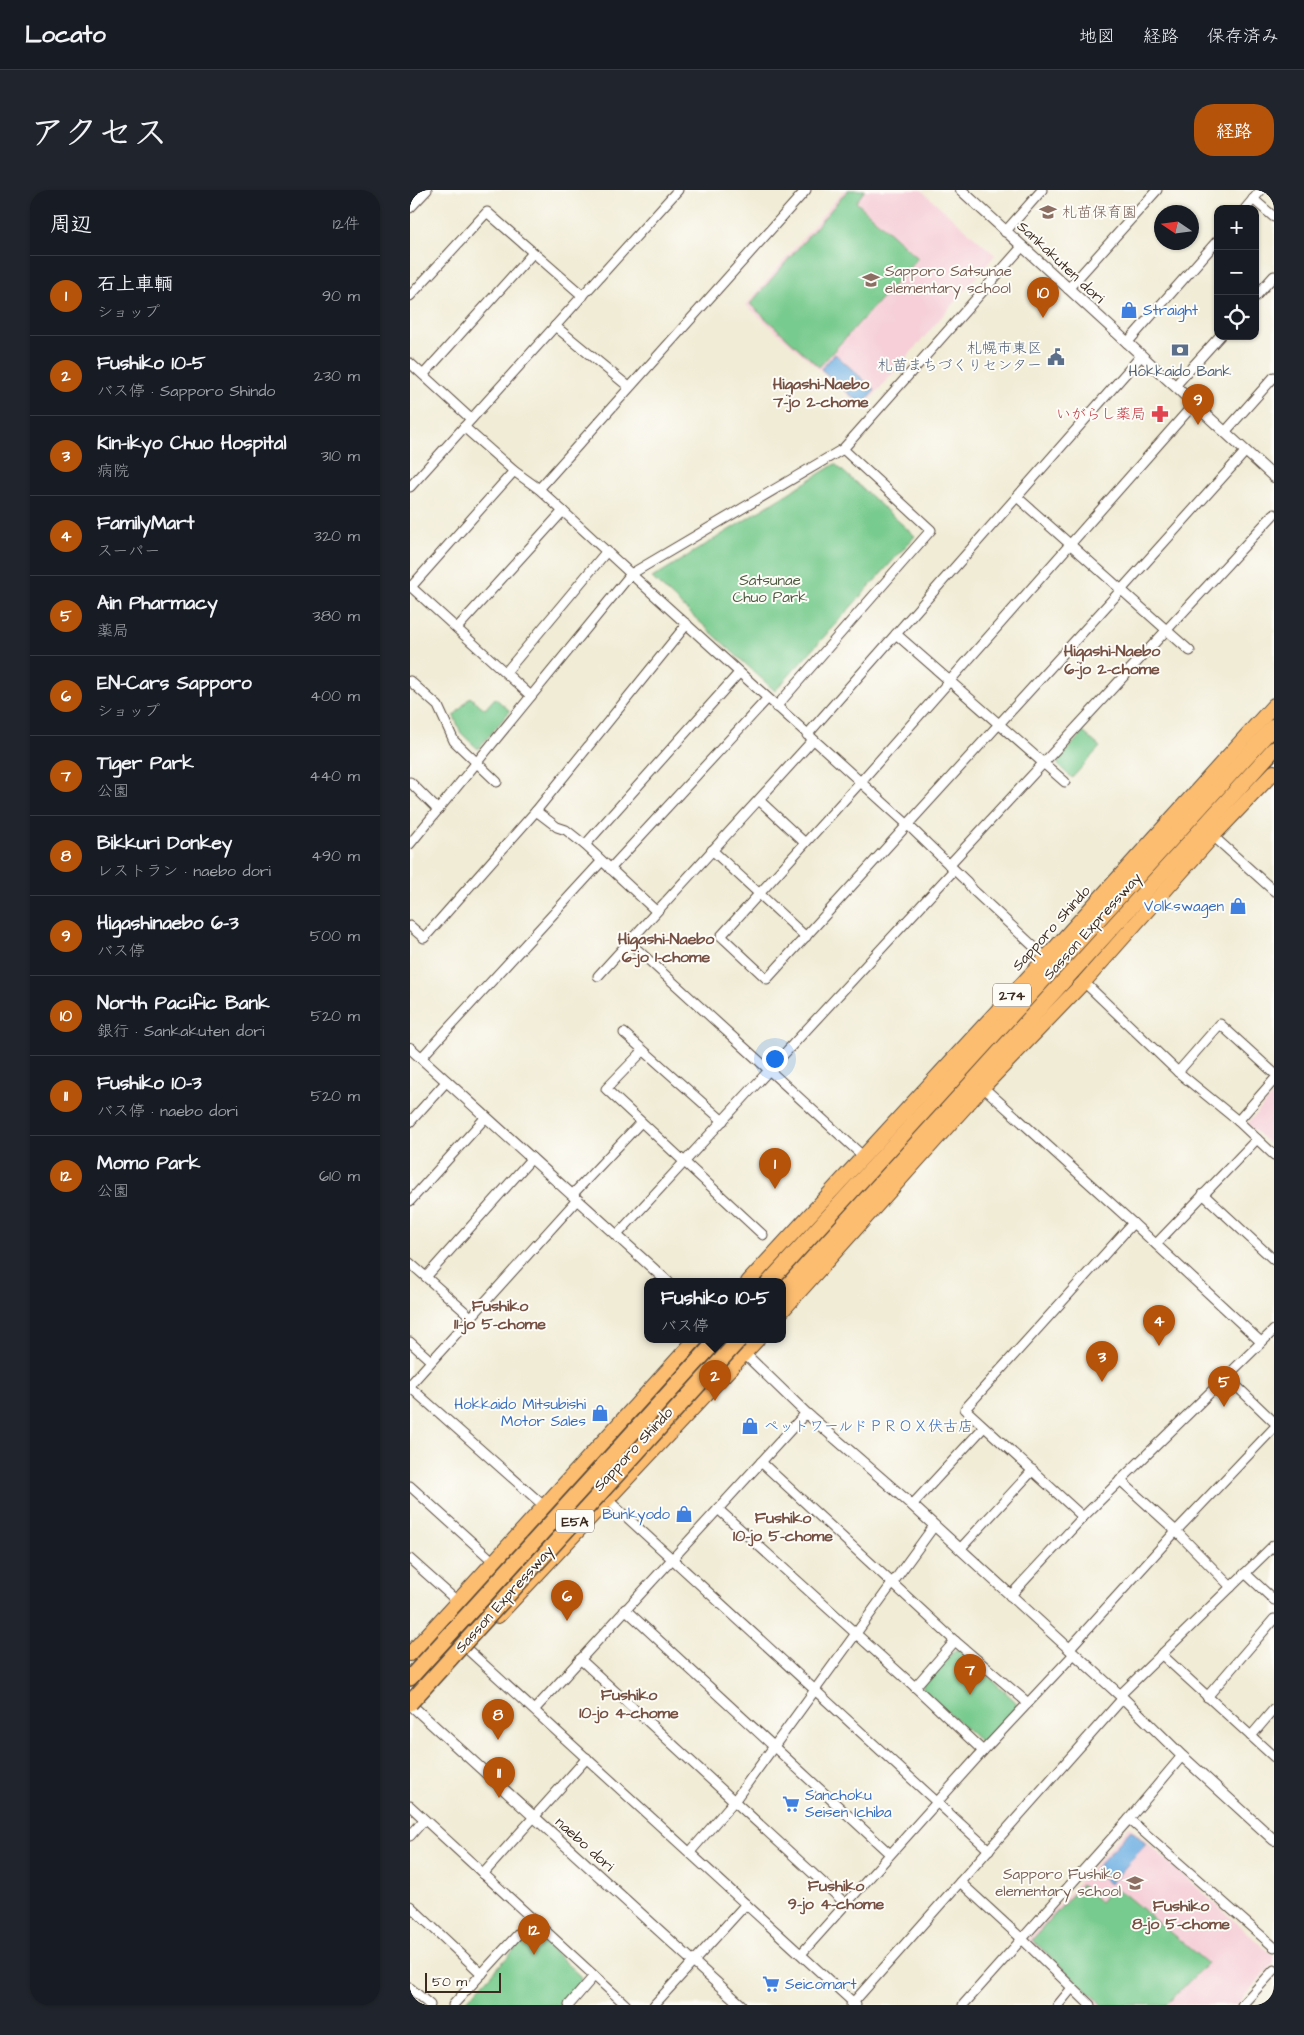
<!DOCTYPE html>
<html lang="ja">
<head>
<meta charset="utf-8">
<style>
  body { margin:0; font-family:"Architects Daughter","Klee One",sans-serif; background:#20242c; color:#f1f3f6 }
  .controls { position:absolute; right:15px; top:15px; display:grid; overflow:hidden; border-radius:10px; box-shadow:0 1px 4px #0004 }
  .controls button { width:45px; height:45px; display:grid; place-items:center; padding:0; border:0; border-bottom:1px solid #363941; background:#171b24; color:#f1f3f6; font:25px sans-serif }
  .compass { position:absolute; left:744px; top:15px; width:45px; height:45px; border-radius:50%; background:#171b24; box-shadow:0 1px 4px #0004; rotate:283deg }
  .scale { position:absolute; left:15px; bottom:12px; width:76px; box-sizing:border-box; padding-left:5px; border:2px solid #3b2a1e; border-top:0; font-size:14px; line-height:18px; white-space:nowrap; color:#3b2a1e; -webkit-text-stroke:4px #fdfcf7; paint-order:stroke }
  .you { position:absolute; left:364px; top:868px; width:18px; height:18px; margin:-12px; border:4px solid #fff; border-radius:50%; background:#1a73e8; box-shadow:0 0 0 8px #1a73e833 }
  .badge { display:grid; place-items:center; width:32px; height:32px; border-radius:50%; background:#b45309; color:#fff; font-size:16px; font-weight:700 }
  .pin { position:absolute; translate:-50% -41px; filter:drop-shadow(0 1px 2px #0008) }
  .pin::after { content:''; position:absolute; top:26px; width:18px; height:15px; background:inherit; clip-path:polygon(0 0,100% 0,50% 100%) }
  .popup { position:absolute; left:234px; top:1088px; width:142px; height:65px; box-sizing:border-box; display:grid; place-content:center; border-radius:10px; background:#171b24; filter:drop-shadow(0 1px 4px #0005); font-size:16px; white-space:nowrap; color:#9ea1a6 }
  .popup b { font-size:19px; color:#f1f3f6 }
  .popup::after { content:''; position:absolute; left:50%; top:100%; margin-left:-10px; border:10px solid transparent; border-top-color:#171b24 }
  .list { margin:0; padding:0; list-style:none }
  h2 { display:flex; justify-content:space-between; align-items:center; height:65px; margin:0; padding:0 20px; font-size:21px }
  h2 small { font-size:16px; font-weight:400; color:#9ea1a6 }
  .list li { display:grid; grid-template-columns:32px 1fr auto; gap:15px; align-items:center; box-sizing:border-box; height:80px; padding:0 20px; border-top:1px solid #363941 }
  .list b { display:block; font-size:19px; white-space:nowrap }
  .list p { margin:0; font-size:16px; white-space:nowrap; color:#9ea1a6 }
  .list em { font-size:16px; font-style:normal; color:#9ea1a6 }
  .icon { flex:none; width:28px; height:28px; fill:none; stroke:currentColor; stroke-width:2; stroke-linecap:round; stroke-linejoin:round }
  .map { position:relative; flex:none; width:864px; height:1815px; overflow:hidden; border-radius:20px }
  header { display:flex; align-items:center; gap:30px; box-sizing:border-box; height:70px; padding:0 25px; background:#171b24; border-bottom:1px solid #363941 }
  header strong { font-size:24px }
  nav { display:flex; gap:28px; margin-inline-start:auto; font-size:18px }
  .intro { display:flex; align-items:center; justify-content:space-between; box-sizing:border-box; height:120px; padding:0 30px }
  h1 { margin:0; font-size:35px }
  .button { padding:12px 22px; border-radius:20px; background:#b45309; color:#fff; font-size:18px; font-weight:700 }
  main { display:flex; gap:30px; padding:0 30px }
  aside { flex:1; background:#171b24; border-radius:20px; box-shadow:0 1px 4px #0004 }
  .map>svg:first-child { display:block }
  .built { fill:#f6cfd8 }
  .green { fill:#78cb8e; stroke:#5a7a56 }
  .water { fill:#6fb0e3; stroke:#556d80 }
  .lines { fill:none; stroke-linecap:round; stroke-linejoin:round }
  .minor-casing { stroke:#56473a; stroke-width:11 }
  .tertiary-casing { stroke:#56473a; stroke-width:12 }
  .trunk-casing { stroke:#56473a; stroke-width:16 }
  .motorway-casing { stroke:#56473a; stroke-width:18 }
  .minor { stroke:#fff; stroke-width:9 }
  .tertiary { stroke:#fff; stroke-width:10 }
  .trunk { stroke:#fcbd6f; stroke-width:14 }
  .motorway { stroke:#fcbd6f; stroke-width:15 }
  .motorway-bridge-casing { stroke:#56473a; stroke-width:18; stroke-linecap:butt }
  .motorway-bridge { stroke:#fcbd6f; stroke-width:15 }
  .labels { text-anchor:middle; stroke-width:4; stroke-linejoin:round; paint-order:stroke }
  .shield { fill:#fdfcf7; stroke:#75695f; stroke-width:1 }
  .shield-label { font-size:14px; font-weight:bold; fill:#3b2a1e }
  .education-label { font-size:15px; fill:#785e54; stroke:#fdfcf7; text-anchor:start }
  .street-label { font-size:15px; fill:#3b2a1e; stroke:#fdfcf7 }
  .shop-label { font-size:15px; fill:#366cbe; stroke:#fdfcf7; text-anchor:start }
  .service-label { font-size:15px; fill:#4e5e75; stroke:#fdfcf7; text-anchor:end }
  .health-label { font-size:15px; fill:#be3a42; stroke:#fdfcf7; text-anchor:end }
  .park-label { font-size:15px; fill:#4d5a40; stroke:#fdfcf7 }
  .neighbourhood-label { font-size:16px; font-weight:bold; fill:#765042; stroke:#fdfcf7 }
</style>
</head>
<body>
<header>
<strong>Locato</strong>
<nav><a>地図</a><a>経路</a><a>保存済み</a></nav>
</header>
<div class="intro"><h1>アクセス</h1><a class="button">経路</a></div>
<main>
<aside>
<h2>周辺<small>12件</small></h2>
<ul class="list">
<li><span class="badge">1</span><div><b>石上車輌</b><p>ショップ</p></div><em>90 m</em></li>
<li><span class="badge">2</span><div><b>Fushiko 10-5</b><p>バス停 · Sapporo Shindo</p></div><em>230 m</em></li>
<li><span class="badge">3</span><div><b>Kin-ikyo Chuo Hospital</b><p>病院</p></div><em>310 m</em></li>
<li><span class="badge">4</span><div><b>FamilyMart</b><p>スーパー</p></div><em>320 m</em></li>
<li><span class="badge">5</span><div><b>Ain Pharmacy</b><p>薬局</p></div><em>380 m</em></li>
<li><span class="badge">6</span><div><b>EN-Cars Sapporo</b><p>ショップ</p></div><em>400 m</em></li>
<li><span class="badge">7</span><div><b>Tiger Park</b><p>公園</p></div><em>440 m</em></li>
<li><span class="badge">8</span><div><b>Bikkuri Donkey</b><p>レストラン · naebo dori</p></div><em>490 m</em></li>
<li><span class="badge">9</span><div><b>Higashinaebo 6-3</b><p>バス停</p></div><em>500 m</em></li>
<li><span class="badge">10</span><div><b>North Pacific Bank</b><p>銀行 · Sankakuten dori</p></div><em>520 m</em></li>
<li><span class="badge">11</span><div><b>Fushiko 10-3</b><p>バス停 · naebo dori</p></div><em>520 m</em></li>
<li><span class="badge">12</span><div><b>Momo Park</b><p>公園</p></div><em>610 m</em></li>
</ul>
</aside>
<div class="map">
<svg width="864" height="1815" viewBox="0 0 864 1815">
  <rect width="100%" height="100%" fill="#fdfcf7"/>
  <filter id="ink" filterUnits="userSpaceOnUse"><feTurbulence type="fractalNoise" baseFrequency=".02" numOctaves="2"/><feDisplacementMap in="SourceGraphic" scale="10" xChannelSelector="R" yChannelSelector="G"/><feConvolveMatrix kernelMatrix="1 2 1 2 8 2 1 2 1" color-interpolation-filters="sRGB"/></filter>
  <filter id="wash" filterUnits="userSpaceOnUse"><feTurbulence type="fractalNoise" baseFrequency=".0096" numOctaves="4" result="noise"/><feDisplacementMap in="SourceGraphic" scale="20" xChannelSelector="R" yChannelSelector="G"/><feGaussianBlur stdDeviation="1.12" result="paint"/><feColorMatrix in="noise" values="0 0 0 0 0 0 0 0 0 0 0 0 0 0 0 0 0 1.4 0 .05"/><feComposite in="paint" operator="in"/></filter>
  <g filter="url(#wash)">
    <rect width="100%" height="100%" fill="#f1ecd6"/>
    <g class="built">
      <polygon points="434,0 511,0 585,65 453,218 336,115"/>
      <polygon points="864,904 864,958 837,934"/>
      <polygon points="719,1636 864,1767 864,1773 826,1815 687,1815 617,1750"/>
    </g>
    <g class="green">
      <polygon points="438,0 455,0 446,12 508,68 409,177 340,114"/>
      <polygon points="425,274 505,346 365,501 242,388"/>
      <polygon points="60,507 75,519 85,508 100,521 68,559 51,543 44,526"/>
      <polygon points="673,542 690,557 662,588 648,575 648,571"/>
      <polygon points="545,1460 550,1460 606,1512 606,1518 575,1551 570,1551 513,1499 513,1494"/>
      <polygon points="671,1695 690,1712 703,1697 714,1704 797,1773 756,1815 693,1815 622,1750"/>
      <polygon points="123,1743 170,1786 171,1792 149,1815 53,1815 119,1744"/>
    </g>
    <g class="water">
      <polygon points="425,164 465,200 452,215 411,179"/>
      <polygon points="721,1640 736,1654 700,1694 684,1680"/>
    </g>
  </g>
  <g filter="url(#ink)">
    <g class="lines">
      <g class="minor-casing">
        <g id="minor">
          <polyline points="843,9 864,27"/>
          <polyline points="0,18 17,0"/>
          <polyline points="835,19 851,0"/>
          <polyline points="595,42 632,0"/>
          <polyline points="658,99 747,0"/>
          <polyline points="0,106 77,22 173,106"/>
          <polyline points="845,107 864,86"/>
          <polyline points="145,136 219,197"/>
          <polyline points="717,153 808,50"/>
          <polyline points="0,173 61,229"/>
          <polyline points="14,184 123,63"/>
          <polyline points="765,196 810,146"/>
          <polyline points="784,214 446,597 311,746 357,789 712,399 836,261"/>
          <polyline points="54,237 104,281 129,299 221,384 498,635 557,692 563,700 636,768"/>
          <polyline points="815,242 864,187"/>
          <polyline points="0,297 268,0"/>
          <polyline points="129,299 396,0"/>
          <polyline points="607,307 780,461"/>
          <polyline points="0,396 121,506"/>
          <polyline points="1,397 104,281"/>
          <polyline points="47,438 153,321"/>
          <polyline points="486,444 655,592"/>
          <polyline points="96,482 197,361"/>
          <polyline points="0,491 28,516 44,551 87,592"/>
          <polyline points="366,517 521,340 433,259"/>
          <polyline points="397,545 731,166"/>
          <polyline points="0,592 28,620"/>
          <polyline points="349,610 395,653"/>
          <polyline points="126,621 147,637 156,640 175,655 246,721"/>
          <polyline points="803,646 864,701"/>
          <polyline points="0,654 221,384 433,259 612,57"/>
          <polyline points="175,655 329,483"/>
          <polyline points="302,660 396,747"/>
          <polyline points="539,675 864,324"/>
          <polyline points="200,679 357,509"/>
          <polyline points="0,736 14,748 126,621 277,434"/>
          <polyline points="219,752 454,967"/>
          <polyline points="188,786 403,550"/>
          <polyline points="674,792 768,882 828,931 864,965"/>
          <polyline points="214,843 313,931"/>
          <polyline points="233,861 196,899 353,1045"/>
          <polyline points="11,868 191,672"/>
          <polyline points="768,882 810,834 864,883"/>
          <polyline points="573,897 723,1033 851,1152"/>
          <polyline points="828,931 864,890"/>
          <polyline points="0,932 37,891"/>
          <polyline points="793,1004 864,1070"/>
          <polyline points="162,1005 231,932"/>
          <polyline points="0,1011 76,927"/>
          <polyline points="206,1046 544,680"/>
          <polyline points="746,1054 847,949"/>
          <polyline points="0,1073 61,1127"/>
          <polyline points="16,1087 122,968"/>
          <polyline points="0,1152 21,1171"/>
          <polyline points="816,1186 864,1232"/>
          <polyline points="0,1195 167,1010"/>
          <polyline points="0,1197 134,1316"/>
          <polyline points="351,1272 545,1451 618,1513"/>
          <polyline points="710,1290 766,1341 821,1397"/>
          <polyline points="0,1296 84,1372"/>
          <polyline points="198,1310 579,1660"/>
          <polyline points="502,1315 574,1237"/>
          <polyline points="308,1319 505,1497 573,1561"/>
          <polyline points="673,1327 555,1219 723,1033"/>
          <polyline points="550,1359 623,1280"/>
          <polyline points="0,1369 47,1411"/>
          <polyline points="835,1383 864,1410"/>
          <polyline points="600,1406 673,1327 864,1140"/>
          <polyline points="215,1419 480,1664"/>
          <polyline points="57,1459 446,1815"/>
          <polyline points="659,1459 766,1341 864,1238"/>
          <polyline points="751,1464 864,1567"/>
          <polyline points="170,1469 436,1714"/>
          <polyline points="505,1497 545,1451"/>
          <polyline points="710,1505 864,1355"/>
          <polyline points="797,1507 864,1429"/>
          <polyline points="125,1519 396,1223"/>
          <polyline points="841,1546 864,1519"/>
          <polyline points="0,1616 216,1815"/>
          <polyline points="719,1629 864,1757"/>
          <polyline points="0,1646 14,1630"/>
          <polyline points="280,1662 325,1610 524,1336"/>
          <polyline points="73,1684 177,1568"/>
          <polyline points="550,1692 612,1749 680,1815"/>
          <polyline points="0,1716 72,1784"/>
          <polyline points="391,1764 573,1561 664,1464"/>
          <polyline points="0,1798 20,1815"/>
          <polyline points="43,1815 122,1729"/>
          <polyline points="159,1815 184,1786"/>
          <polyline points="244,1815 336,1714"/>
          <polyline points="441,1815 713,1508"/>
          <polyline points="553,1815 719,1629 772,1566"/>
          <polyline points="648,1815 662,1798"/>
          <polyline points="832,1815 864,1780"/>
        </g>
      </g>
      <g class="tertiary-casing">
        <g id="tertiary">
          <polyline points="551,0 864,287"/>
          <polyline points="0,858 258,1092"/>
          <polyline points="330,1159 396,1223 502,1315 713,1508 772,1566 864,1650"/>
          <polyline points="0,1514 331,1815"/>
        </g>
      </g>
      <g class="trunk-casing">
        <g id="trunk">
          <polyline points="338,1092 636,768 864,515"/>
          <polyline points="372,1121 573,897 674,792 803,646 864,582"/>
          <polyline points="88,1426 347,1150"/>
          <polyline points="0,1464 285,1150"/>
        </g>
      </g>
      <g class="motorway-casing">
        <g id="motorway">
          <polyline points="359,1092 864,536"/>
          <polyline points="372,1102 864,559"/>
          <polyline points="0,1488 307,1150"/>
        </g>
      </g>
      <use href="#minor" class="minor"/>
      <use href="#tertiary" class="tertiary"/>
      <use href="#trunk" class="trunk"/>
      <use href="#motorway" class="motorway"/>
      <g class="motorway-bridge-casing">
        <polyline id="motorway-bridge" points="0,1513 329,1150"/>
      </g>
      <use href="#motorway-bridge" class="motorway-bridge"/>
    </g>
  </g>
  <defs>
    <g id="school-bare" transform="scale(1.35)"><path d="M0-5L7-2L0 1L-7-2ZM-4 1L0 2.5L4 1V4Q0 6-4 4Z" fill="#8d6e63" stroke="#fdfcf7" stroke-width="2.5" paint-order="stroke"/></g>
    <g id="shop-bare" transform="scale(1.35)"><path d="M-5-2.5h2.3a2.7 3.5 0 0 1 5.4 0H5L5.5 6h-11ZM-1.5-2.5h3a1.5 2.3 0 0 0-3 0Z" fill="#3f7fe0" stroke="#fdfcf7" stroke-width="2.5" paint-order="stroke"/></g>
    <g id="bank-bare" transform="scale(1.35)"><path d="M-6-4H6V4H-6ZM0-2.3a2.3 2.3 0 1 0 0 4.6a2.3 2.3 0 1 0 0-4.6Z" fill="#5c6f8a" stroke="#fdfcf7" stroke-width="2.5" paint-order="stroke"/></g>
    <g id="civic-bare" transform="scale(1.35)"><path d="M-.6-6.5H3V-4.5H.6V-3L4-1V1h2V6H-6V1h2V-1L-.6-3ZM-1.2 2.5V6h2.4V2.5Z" fill="#5c6f8a" stroke="#fdfcf7" stroke-width="2.5" paint-order="stroke"/></g>
    <g id="pharmacy-bare" transform="scale(1.35)"><path d="M-2-6h4v4h4v4h-4v4h-4v-4h-4v-4h4Z" fill="#e0444e" stroke="#fdfcf7" stroke-width="2.5" paint-order="stroke"/></g>
    <g id="supermarket-bare" transform="scale(1.35)"><path d="M-6-5.5h2.5l.6 2H6L4.5 2H-2.5L-4.4-4H-6ZM-1.5 3.2a1.3 1.3 0 1 0 .1 0ZM3 3.2a1.3 1.3 0 1 0 .1 0Z" fill="#3f7fe0" stroke="#fdfcf7" stroke-width="2.5" paint-order="stroke"/></g>
  </defs>
  <g fill-rule="evenodd">
    <use href="#school-bare" x="638" y="22"/>
    <use href="#school-bare" x="461" y="90"/>
    <use href="#shop-bare" x="719" y="120"/>
    <use href="#bank-bare" x="770" y="160"/>
    <use href="#civic-bare" x="646" y="167"/>
    <use href="#pharmacy-bare" x="750" y="224"/>
    <use href="#shop-bare" x="828" y="716"/>
    <use href="#shop-bare" x="190" y="1223"/>
    <use href="#shop-bare" x="340" y="1236"/>
    <use href="#shop-bare" x="274" y="1324"/>
    <use href="#supermarket-bare" x="381" y="1614"/>
    <use href="#school-bare" x="725" y="1693"/>
    <use href="#supermarket-bare" x="361" y="1794"/>
  </g>
  <g class="labels">
    <g class="shield">
      <rect x="583" y="793.5" width="38" height="23" rx="4"/>
      <rect x="146" y="1319.5" width="38" height="23" rx="4"/>
    </g>
    <g class="shield-label">
      <text x="602" y="810">274</text>
      <text x="165" y="1336">E5A</text>
    </g>
    <g class="education-label">
      <text x="652" y="27">札苗保育園</text>
      <text x="475" y="86">Sapporo Satsunae<tspan x="475" dy="17">elementary school</tspan></text>
      <text x="711" y="1689" text-anchor="end">Sapporo Fushiko<tspan x="711" dy="17">elementary school</tspan></text>
    </g>
    <g class="street-label">
      <text transform="translate(651 72) rotate(43)" y="5">Sankakuten dori</text>
      <text transform="translate(682 736) rotate(-48)" y="5">Sasson Expressway</text>
      <text transform="translate(641 738) rotate(-48)" y="5">Sapporo Shindo</text>
      <text transform="translate(223 1259) rotate(-47)" y="5">Sapporo Shindo</text>
      <text transform="translate(94 1409) rotate(-48)" y="5">Sasson Expressway</text>
      <text transform="translate(175 1654) rotate(42)" y="5">naebo dori</text>
    </g>
    <g class="shop-label">
      <text x="733" y="125">Straight</text>
      <text x="814" y="721" text-anchor="end">Volkswagen</text>
      <text x="176" y="1219" text-anchor="end">Hokkaido Mitsubishi<tspan x="176" dy="17">Motor Sales</tspan></text>
      <text x="354" y="1241">ペットワールドＰＲＯＸ伏古店</text>
      <text x="260" y="1329" text-anchor="end">Bunkyodo</text>
      <text x="395" y="1610">Sanchoku<tspan x="395" dy="17">Seisen Ichiba</tspan></text>
      <text x="375" y="1799">Seicomart</text>
    </g>
    <g class="service-label">
      <text x="632" y="163">札幌市東区<tspan x="632" dy="17">札苗まちづくりセンター</tspan></text>
      <text x="770" y="186" text-anchor="middle">Hokkaido Bank</text>
    </g>
    <g class="health-label">
      <text x="736" y="229">いがらし薬局</text>
    </g>
    <g class="park-label">
      <text x="360" y="395">Satsunae<tspan x="360" dy="17">Chuo Park</tspan></text>
    </g>
    <g class="neighbourhood-label">
      <text x="411" y="199">Higashi-Naebo<tspan x="411" dy="18">7-jo 2-chome</tspan></text>
      <text x="702" y="466">Higashi-Naebo<tspan x="702" dy="18">6-jo 2-chome</tspan></text>
      <text x="256" y="754">Higashi-Naebo<tspan x="256" dy="18">6-jo 1-chome</tspan></text>
      <text x="90" y="1121">Fushiko<tspan x="90" dy="18">11-jo 5-chome</tspan></text>
      <text x="373" y="1333">Fushiko<tspan x="373" dy="18">10-jo 5-chome</tspan></text>
      <text x="219" y="1510">Fushiko<tspan x="219" dy="18">10-jo 4-chome</tspan></text>
      <text x="426" y="1701">Fushiko<tspan x="426" dy="18">9-jo 4-chome</tspan></text>
      <text x="771" y="1721">Fushiko<tspan x="771" dy="18">8-jo 5-chome</tspan></text>
    </g>
  </g>
</svg>
<div class="controls">
<button>+</button>
<button>−</button>
<button><svg class="icon" aria-label="locate" viewBox="0 0 24 24"><circle cx="12" cy="12" r="6"/><path d="M12 2v4M12 18v4M2 12h4M18 12h4"/></svg></button>
</div>
<svg class="compass" viewBox="-18 -18 36 36"><path d="M0-13l5 13h-10z" fill="#e53935"/><path d="M0 13l5-13h-10z" fill="#9ea1a6"/></svg>
<div class="scale">50 m</div>
<div class="you"></div>
<div class="pin badge" style="left:365px;top:999px">1</div>
<div class="pin badge" style="left:305px;top:1211px">2</div>
<div class="popup"><b>Fushiko 10-5</b>バス停</div>
<div class="pin badge" style="left:692px;top:1192px">3</div>
<div class="pin badge" style="left:749px;top:1156px">4</div>
<div class="pin badge" style="left:814px;top:1217px">5</div>
<div class="pin badge" style="left:157px;top:1431px">6</div>
<div class="pin badge" style="left:560px;top:1505px">7</div>
<div class="pin badge" style="left:88px;top:1550px">8</div>
<div class="pin badge" style="left:788px;top:235px">9</div>
<div class="pin badge" style="left:633px;top:128px">10</div>
<div class="pin badge" style="left:89px;top:1608px">11</div>
<div class="pin badge" style="left:124px;top:1765px">12</div>
</div>
</main>
</body>
</html>
